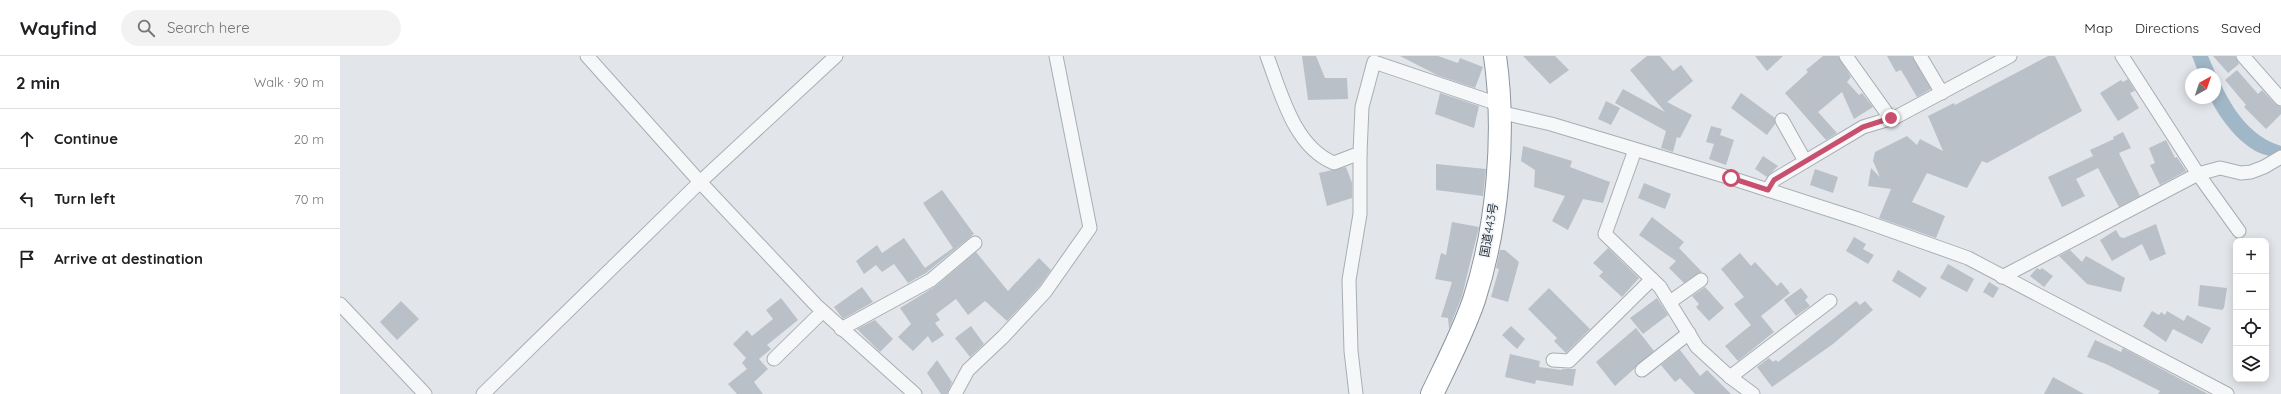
<!DOCTYPE html>
<html lang="en">
<head>
<meta charset="utf-8">
<style>
  body { margin:0; font-family:Quicksand,"Noto Sans JP",sans-serif; background:#f2f2f2; color:#202124 }
  .controls { position:absolute; right:12px; bottom:12px; display:grid; overflow:hidden; border-radius:8px; box-shadow:0 2px 10px #0003 }
  .controls button { width:36px; height:36px; display:grid; place-items:center; padding:0; border:0; border-bottom:1px solid #e0e0e0; background:#fff; color:#202124; font:20px sans-serif }
  .compass { position:absolute; left:1845px; top:12px; width:36px; height:36px; border-radius:50%; background:#fff; box-shadow:0 2px 10px #0003; rotate:40deg }
  .stop { position:absolute; width:12px; height:12px; margin:-9px; border:3px solid #c84f6e; border-radius:50%; background:#fff }
  .stop.end { background:#c84f6e; border-color:#fff; box-shadow:0 1px 4px #0008 }
  .list { margin:0; padding:0; list-style:none }
  h2 { display:flex; justify-content:space-between; align-items:center; height:52px; margin:0; padding:0 16px; font-size:17px }
  h2 small { font-size:13px; font-weight:400; color:#757577 }
  .list li { display:grid; grid-template-columns:26px 1fr auto; gap:12px; align-items:center; box-sizing:border-box; height:60px; padding:0 16px; border-top:1px solid #e0e0e0 }
  .list b { display:block; font-size:15px; white-space:nowrap }
  .list em { font-size:13px; font-style:normal; color:#757577 }
  .icon { flex:none; width:22px; height:22px; fill:none; stroke:currentColor; stroke-width:2; stroke-linecap:round; stroke-linejoin:round }
  .map { position:relative; flex:none; width:1941px; height:338px; overflow:hidden }
  header { display:flex; align-items:center; gap:24px; box-sizing:border-box; height:56px; padding:0 20px; background:#fff; border-bottom:1px solid #e0e0e0 }
  header strong { font-size:19px }
  nav { display:flex; gap:22px; margin-inline-start:auto; font-size:14px }
  .search { width:280px; height:36px; background:#f2f2f2; display:flex; align-items:center; gap:10px; box-sizing:border-box; padding:0 14px; border-radius:22px; color:#757577; font-size:15px }
  main { display:flex }
  aside { flex:1; background:#fff }
  .map>svg:first-child { display:block }
  .water { fill:#a0b7c8 }
  .building { fill:#bac0c7 }
  .lines { fill:none; stroke-linecap:round; stroke-linejoin:round }
  .minor-casing { stroke:#a7aeb4; stroke-width:15 }
  .trunk-casing { stroke:#8b95a0; stroke-width:24 }
  .minor { stroke:#f5f7f8; stroke-width:13 }
  .trunk { stroke:#fff; stroke-width:22 }
  .route { stroke:#c84f6e; stroke-width:5 }
  .labels { text-anchor:middle; stroke-width:3.5; stroke-linejoin:round; paint-order:stroke }
  .street-label { font-size:12px; fill:#2b3641; stroke:#f2f5f7 }
</style>
</head>
<body>
<header>
<strong>Wayfind</strong>
<div class="search"><svg class="icon" aria-label="search" viewBox="0 0 24 24"><circle cx="10" cy="10" r="6"/><path d="M15 15l6 6"/></svg>Search here</div>
<nav><a>Map</a><a>Directions</a><a>Saved</a></nav>
</header>
<main>
<aside>
<h2>2 min<small>Walk · 90 m</small></h2>
<ul class="list">
<li><svg class="icon" aria-label="ahead" viewBox="0 0 24 24"><path d="M12 20V5M6 11l6-6 6 6"/></svg><div><b>Continue</b></div><em>20 m</em></li>
<li><svg class="icon" aria-label="left" viewBox="0 0 24 24"><path d="M17 20v-9H6M10 6l-5 5 5 5"/></svg><div><b>Turn left</b></div><em>70 m</em></li>
<li><svg class="icon" aria-label="arrive" viewBox="0 0 24 24"><path d="M6 21V4h12l-3 4 3 4H6"/></svg><div><b>Arrive at destination</b></div></li>
</ul>
</aside>
<div class="map">
<svg width="1941" height="338" viewBox="0 0 1941 338">
  <rect width="100%" height="100%" fill="#e2e6ea"/>
  <path class="water" d="M1852 0H1868C1884 36 1900 77 1941 90V103C1936 101 1931 101 1926 99 1903 94 1879 62 1870 42H1875V18H1859Z"/>
  <g class="building">
    <polygon points="962,0 976,0 985,22 1007,22 1008,43 968,44"/>
    <polygon points="1060,0 1098,0 1118,7 1120,2 1143,11 1135,32 1097,19"/>
    <polygon points="1183,0 1215,0 1229,14 1210,28"/>
    <polygon points="1307,0 1320,0 1333,15 1341,9 1353,25 1327,46 1352,59 1340,82 1337,81 1333,96 1321,92 1326,75 1275,47 1283,33 1325,56 1290,14"/>
    <polygon points="1415,0 1443,0 1427,15"/>
    <polygon points="1483,0 1498,0 1511,21 1507,26 1519,39 1522,37 1533,51 1514,63 1502,36 1478,56 1497,77 1486,84 1445,37 1468,16 1466,14"/>
    <polygon points="1547,0 1572,0 1591,33 1577,41 1561,14 1556,16"/>
    <polygon points="1708,0 1715,0 1742,55 1647,107 1642,105 1627,132 1587,117 1572,146 1605,160 1596,182 1539,162 1551,133 1528,130 1531,112 1540,121 1533,105 1535,96 1567,80 1577,89 1580,83 1603,95 1588,60 1614,47 1615,49"/>
    <polygon points="1873,0 1895,0 1899,8 1888,17"/>
    <polygon points="1897,14 1918,38 1922,34 1935,48 1941,51 1941,58 1926,73 1904,51 1906,49 1885,24"/>
    <polygon points="1788,23 1795,35 1790,37 1799,52 1778,65 1760,37 1781,24 1783,26"/>
    <polygon points="1100,37 1139,50 1134,72 1095,58"/>
    <polygon points="1401,37 1435,62 1435,68 1427,79 1391,52"/>
    <polygon points="1266,45 1280,52 1271,69 1258,63"/>
    <polygon points="1371,70 1382,73 1380,79 1394,84 1386,109 1369,103 1374,88 1366,86"/>
    <polygon points="1783,76 1791,92 1779,97 1800,140 1779,151 1758,112 1736,123 1745,140 1722,151 1708,121 1753,100 1750,94 1774,83 1773,81"/>
    <polygon points="1826,84 1835,102 1837,101 1846,115 1820,129 1810,109 1815,107 1809,92"/>
    <polygon points="1183,90 1232,105 1230,111 1270,126 1263,147 1243,143 1228,174 1212,165 1225,140 1194,131 1195,114 1181,105"/>
    <polygon points="1423,100 1438,110 1427,121 1415,113"/>
    <polygon points="1096,108 1146,113 1143,140 1096,134"/>
    <polygon points="1006,111 1012,127 1012,142 987,150 979,117"/>
    <polygon points="1475,113 1498,121 1493,137 1470,129"/>
    <polygon points="1304,127 1331,138 1325,153 1298,142"/>
    <polygon points="602,134 634,178 586,217 568,227 554,208 542,216 536,209 524,218 516,205 537,189 542,197 564,182 585,212 613,192 583,147"/>
    <polygon points="1312,161 1344,186 1339,192 1362,216 1344,227 1329,212 1336,205 1299,179"/>
    <polygon points="1112,166 1139,171 1122,240 1109,273 1108,262 1101,261 1112,226 1095,223 1101,197 1106,199"/>
    <polygon points="1816,168 1826,198 1810,205 1802,188 1772,205 1760,184 1776,174 1780,181 1784,182"/>
    <polygon points="1514,181 1526,188 1523,193 1534,199 1528,208 1506,195"/>
    <polygon points="1268,192 1299,222 1282,241 1259,220 1263,216 1253,207"/>
    <polygon points="1160,194 1165,194 1179,206 1168,246 1151,241 1159,213 1156,212"/>
    <polygon points="1730,194 1742,206 1746,200 1785,222 1781,236 1747,228 1719,200"/>
    <polygon points="636,196 668,235 699,202 711,214 699,231 667,265 645,245 628,259 616,243 596,258 600,264 595,267 604,279 592,287 588,280 573,295 558,281 571,268 560,252 596,230"/>
    <polygon points="1400,197 1411,210 1415,206 1437,230 1441,226 1450,237 1421,260 1434,276 1398,305 1385,290 1411,269 1394,248 1404,241 1381,213"/>
    <polygon points="1608,208 1634,223 1627,236 1600,222"/>
    <polygon points="1697,212 1700,214 1702,212 1713,220 1704,231 1690,220"/>
    <polygon points="1558,214 1587,232 1580,242 1552,225"/>
    <polygon points="1649,226 1659,232 1653,242 1643,236"/>
    <polygon points="1860,229 1887,232 1884,252 1882,254 1858,250"/>
    <polygon points="522,231 533,246 503,263 494,251"/>
    <polygon points="1365,231 1384,252 1369,265 1356,251 1359,248 1352,240"/>
    <polygon points="1209,232 1250,273 1226,297 1214,285 1217,282 1188,253"/>
    <polygon points="1461,232 1468,241 1465,244 1470,250 1456,260 1444,244"/>
    <polygon points="441,242 458,264 427,289 431,293 419,303 428,313 414,326 423,338 397,338 388,328 407,313 402,307 406,302 393,288 407,274 412,280 433,263 426,254"/>
    <polygon points="1317,242 1328,259 1303,278 1290,262"/>
    <polygon points="61,245 79,263 57,284 40,266"/>
    <polygon points="1516,245 1520,249 1525,245 1533,254 1493,288 1432,331 1417,311 1429,302 1433,306 1436,304 1438,306"/>
    <polygon points="1812,255 1819,259 1821,256 1825,259 1827,255 1844,265 1847,259 1871,272 1862,288 1833,273 1826,286 1803,270"/>
    <polygon points="535,264 553,283 540,296 517,273"/>
    <polygon points="631,270 644,288 630,301 615,282"/>
    <polygon points="1171,270 1185,283 1177,293 1162,279"/>
    <polygon points="1296,272 1314,295 1275,330 1256,306"/>
    <polygon points="1755,284 1781,296 1783,292 1868,338 1818,338 1820,335 1766,308 1747,301"/>
    <polygon points="1340,294 1360,320 1367,314 1391,338 1355,338 1340,322 1335,326 1321,309"/>
    <polygon points="1170,298 1200,305 1199,311 1222,314 1222,313 1236,313 1233,330 1196,324 1195,328 1165,321"/>
    <polygon points="597,304 612,326 607,338 601,338 587,317"/>
    <polygon points="1713,321 1744,338 1704,338"/>
  </g>
  <g class="lines">
    <g class="minor-casing">
      <g id="minor">
        <polyline points="247,0 360,126 476,249 575,338"/>
        <path d="M927 0C941 37 954 91 994 107L1020 97 1022 51 1034 6 1152 46 1159 56 1211 68 1391 122 1518 163 1628 202 1887 338"/>
        <polyline points="1506,0 1551,63"/>
        <polyline points="1580,0 1602,37"/>
        <polyline points="1782,0 1858,118 1899,175"/>
        <polyline points="1903,0 1941,43"/>
        <polyline points="1442,64 1465,105"/>
        <polyline points="1295,94 1265,178 1320,231 1357,291 1390,321 1413,338"/>
        <polyline points="1428,134 1434,124 1523,71 1556,61 1670,0"/>
        <polyline points="1662,221 1858,118 1880,112 1901,117 1911,116 1924,111 1941,101"/>
        <polyline points="1330,246 1361,224"/>
        <polyline points="0,248 85,338"/>
        <polyline points="501,273 591,224 635,187"/>
        <polyline points="434,303 482,256"/>
        <polyline points="1213,304 1229,305 1312,223"/>
        <polyline points="1302,314 1349,277"/>
        <polyline points="1390,321 1490,245"/>
        <polyline points="143,338 360,126 496,0"/>
        <polyline points="615,338 628,314 663,281 705,236 750,172 716,0"/>
        <polyline points="1016,338 1011,295 1009,224 1020,158 1020,97"/>
      </g>
    </g>
    <g class="trunk-casing">
      <path id="trunk" d="M1092 338C1107 307 1123 276 1134 244 1158 170 1166 77 1155 0"/>
    </g>
    <use href="#minor" class="minor"/>
    <use href="#trunk" class="trunk"/>
  </g>
  <g class="lines">
    <polyline class="route" points="1391,122 1428,134 1434,124 1523,71 1551,62"/>
  </g>
  <g class="labels">
    <g class="street-label">
      <text transform="translate(1149 174) rotate(-80)" y="4">国道443号</text>
    </g>
  </g>
</svg>
<div class="controls">
<button>+</button>
<button>−</button>
<button><svg class="icon" aria-label="locate" viewBox="0 0 24 24"><circle cx="12" cy="12" r="6"/><path d="M12 2v4M12 18v4M2 12h4M18 12h4"/></svg></button>
<button><svg class="icon" aria-label="layers" viewBox="0 0 24 24"><path d="M12 4l9 5-9 5-9-5zM3 14l9 5 9-5"/></svg></button>
</div>
<svg class="compass" viewBox="-18 -18 36 36"><path d="M0-13l5 13h-10z" fill="#e53935"/><path d="M0 13l5-13h-10z" fill="#757577"/></svg>
<div class="stop" style="left:1391px;top:122px"></div>
<div class="stop end" style="left:1551px;top:62px"></div>
</div>
</main>
</body>
</html>
